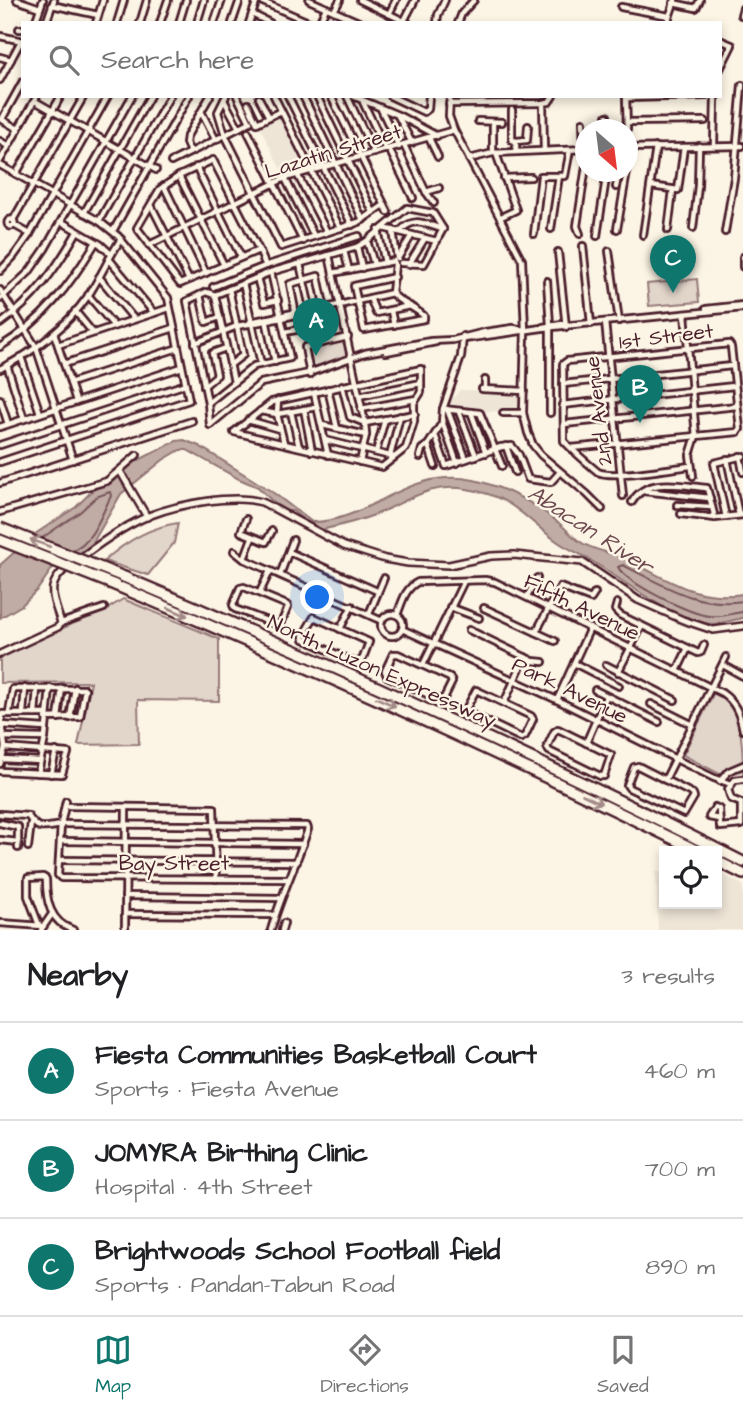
<!DOCTYPE html>
<html lang="en">
<head>
<meta charset="utf-8">
<style>
  body { margin:0; font-family:"Architects Daughter",sans-serif; background:#f2f2f2; color:#202124 }
  .controls { position:absolute; right:21px; bottom:21px; display:grid; overflow:hidden; border-radius:0px; box-shadow:0 4px 10px #0003 }
  .controls button { width:63px; height:63px; display:grid; place-items:center; padding:0; border:0; border-bottom:2px solid #e0e0e0; background:#fff; color:#202124; font:35px sans-serif }
  .compass { position:absolute; left:575px; top:119px; width:63px; height:63px; border-radius:50%; background:#fff; box-shadow:0 4px 10px #0003; rotate:152deg }
  .you { position:absolute; left:318px; top:598px; width:24px; height:24px; margin:-18px; border:5px solid #fff; border-radius:50%; background:#1a73e8; box-shadow:0 0 0 10px #1a73e833 }
  .badge { display:grid; place-items:center; width:46px; height:46px; border-radius:50%; background:#0f766e; color:#fff; font-size:23px; font-weight:700 }
  .pin { position:absolute; translate:-50% -58px; filter:drop-shadow(0 2px 4px #0008) }
  .pin::after { content:''; position:absolute; top:37px; width:24px; height:21px; background:inherit; clip-path:polygon(0 0,100% 0,50% 100%) }
  .list { margin:0; padding:0; list-style:none }
  h2 { display:flex; justify-content:space-between; align-items:center; height:91px; margin:0; padding:0 28px; font-size:30px }
  h2 small { font-size:23px; font-weight:400; color:#757577 }
  .list li { display:grid; grid-template-columns:46px 1fr auto; gap:21px; align-items:center; box-sizing:border-box; height:98px; padding:0 28px; border-top:2px solid #e0e0e0 }
  .list b { display:block; font-size:26px; white-space:nowrap }
  .list p { margin:0; font-size:23px; white-space:nowrap; color:#757577 }
  .list em { font-size:23px; font-style:normal; color:#757577 }
  .icon { flex:none; width:38px; height:38px; fill:none; stroke:currentColor; stroke-width:2; stroke-linecap:round; stroke-linejoin:round }
  .map { position:relative; flex:none; width:743px; height:930px; overflow:hidden }
  .search { position:absolute; background:#fff; box-shadow:0 4px 10px #0003; left:21px; right:21px; top:21px; height:77px; display:flex; align-items:center; gap:18px; box-sizing:border-box; padding:0 24px; border-radius:0px; color:#757577; font-size:26px }
  .sheet { height:385px; background:#fff }
  nav { display:flex; justify-content:space-around; align-items:center; box-sizing:border-box; height:98px; border-top:2px solid #e0e0e0; background:#fff; font-size:19px; color:#757577 }
  nav a { display:grid; justify-items:center; gap:4px }
  nav .on { color:#0f766e }
  .map>svg:first-child { display:block }
  .built { fill:#eee5d7 }
  .green { fill:#e2d5ca; stroke:#967a7a; stroke-width:2 }
  .water { fill:#c0aca5; stroke:#917474; stroke-width:2 }
  .lines { fill:none; stroke-linecap:round; stroke-linejoin:round }
  .shore { stroke:#79575c; stroke-width:2 }
  .minor-casing { stroke:#4a1f2b; stroke-width:10 }
  .tertiary-casing { stroke:#4a1f2b; stroke-width:10 }
  .motorway-casing { stroke:#4a1f2b; stroke-width:14 }
  .minor { stroke:#fcf5e5; stroke-width:4.5 }
  .tertiary { stroke:#fcf5e5; stroke-width:5 }
  .motorway { stroke:#fcf5e5; stroke-width:9 }
  .motorway-bridge-casing { stroke:#4a1f2b; stroke-width:14; stroke-linecap:butt }
  .motorway-bridge { stroke:#fcf5e5; stroke-width:9 }
  .oneway { stroke:#a38a88 }
  .labels { text-anchor:middle; stroke-width:5; stroke-linejoin:round; paint-order:stroke }
  .street-label { font-size:21px; fill:#4a1f2b; stroke:#fcf5e5 }
  .water-label { font-size:23px; font-style:italic; fill:#6d4950; stroke:#fcf5e5 }
</style>
</head>
<body>
<div class="map">
<svg width="743" height="930" viewBox="0 0 743 930">
  <rect width="100%" height="100%" fill="#fcf5e5"/>
  <filter id="ink" filterUnits="userSpaceOnUse"><feTurbulence type="fractalNoise" baseFrequency=".0143" numOctaves="2"/><feDisplacementMap in="SourceGraphic" scale="14" xChannelSelector="R" yChannelSelector="G"/><feConvolveMatrix kernelMatrix="1 2 1 2 8 2 1 2 1" color-interpolation-filters="sRGB"/></filter>
  <g filter="url(#ink)">
    <g class="built">
      <polygon points="281,115 308,169 284,176 259,125"/>
      <polygon points="460,390 522,391 522,412 461,411 445,408"/>
      <polygon points="656,872 664,872 664,904 717,904 717,872 743,885 743,930 658,930"/>
    </g>
    <g class="green">
      <polygon points="697,279 699,302 649,306 647,284"/>
      <polygon points="346,339 348,357 311,371 305,347"/>
      <path d="M178 523 174 543 148 575 104 561C124 543 150 527 178 523Z"/>
      <polygon points="123,599 219,639 219,701 138,700 139,744 78,745 91,682 0,683 0,655 107,609"/>
      <path d="M276 643C434 712 590 786 743 864V872L717 859V851H702L492 748 275 650 271 645Z"/>
      <path d="M714 692C743 699 743 749 743 776L733 781 683 755Z"/>
    </g>
    <path class="water" d="M184 440 199 446 271 491 312 522C370 522 407 466 474 480 504 487 535 503 559 523 566 529 572 536 579 541 592 551 613 552 628 560 669 580 695 601 743 594V618C733 620 722 624 712 624 674 622 622 579 590 560 579 553 568 549 558 542 522 517 515 497 467 489 428 483 410 500 377 514 359 521 339 526 321 530L308 524 293 511H286L274 503 258 487 239 479 187 450H180L163 460 121 494 91 546 83 554 54 566 38 589 22 605 0 618V565L35 534 76 507 92 491 117 477 129 465 176 441Z"/>
    <g class="lines">
      <g class="shore">
        <path d="M42 538 80 512 96 497 110 492 111 496C102 513 93 543 72 550"/>
        <path d="M743 601C696 608 663 585 623 565L618 567C626 583 691 615 710 616 721 618 732 613 743 612"/>
      </g>
      <g class="minor-casing">
        <g id="minor">
          <polyline points="17,0 40,8"/>
          <polyline points="258,0 311,23"/>
          <polyline points="309,0 361,23"/>
          <polyline points="360,0 408,23"/>
          <polyline points="673,3 696,8 700,0"/>
          <polyline points="52,5 98,15"/>
          <polyline points="621,7 669,16"/>
          <polyline points="334,11 340,0"/>
          <polyline points="252,14 270,23"/>
          <polyline points="389,14 396,0"/>
          <polyline points="741,15 743,8"/>
          <polyline points="404,21 415,0"/>
          <polyline points="35,23 43,0"/>
          <polyline points="46,23 54,0"/>
          <polyline points="96,23 103,0"/>
          <polyline points="117,23 124,0"/>
          <polyline points="140,23 147,0"/>
          <polyline points="160,23 168,0"/>
          <polyline points="179,23 186,0"/>
          <polyline points="197,23 204,0"/>
          <polyline points="214,23 222,0"/>
          <polyline points="232,23 240,0"/>
          <polyline points="249,23 257,0"/>
          <polyline points="319,23 326,8"/>
          <polyline points="437,23 438,15 445,0"/>
          <polyline points="458,23 462,13 474,0"/>
          <polyline points="667,23 675,0"/>
          <polyline points="19,29 23,29"/>
          <polyline points="0,36 23,41"/>
          <polyline points="720,40 732,45 720,69"/>
          <polyline points="0,57 11,60"/>
          <polyline points="0,80 21,41"/>
          <polyline points="237,96 250,122 225,135 281,247 359,222 384,205"/>
          <polyline points="274,96 340,228"/>
          <polyline points="288,96 352,225"/>
          <polyline points="303,96 363,220"/>
          <polyline points="317,96 373,212"/>
          <polyline points="331,96 388,212"/>
          <polyline points="347,96 374,153"/>
          <polyline points="353,96 398,115 437,136"/>
          <polyline points="390,96 424,112 428,109 429,96"/>
          <polyline points="450,96 449,116 454,130 522,260 525,330 523,413 528,433 533,445 541,455 587,494 602,509"/>
          <polyline points="626,96 627,130"/>
          <polyline points="259,98 269,117"/>
          <polyline points="627,98 705,96"/>
          <polyline points="224,100 239,128"/>
          <polyline points="35,101 156,170"/>
          <polyline points="363,102 386,150"/>
          <polyline points="543,103 544,150"/>
          <polyline points="248,104 257,123 281,111"/>
          <polyline points="449,104 543,103 549,102 553,96"/>
          <polyline points="381,109 399,147"/>
          <polyline points="512,110 512,140 516,141 516,152"/>
          <polyline points="202,113 216,140"/>
          <polyline points="398,116 412,143"/>
          <polyline points="1,119 18,129"/>
          <polyline points="2,119 23,81"/>
          <polyline points="478,121 502,122"/>
          <polyline points="493,122 493,153"/>
          <polyline points="583,122 584,149"/>
          <polyline points="627,122 705,121"/>
          <polyline points="607,130 607,116"/>
          <polyline points="248,132 303,241"/>
          <polyline points="429,138 438,157"/>
          <polyline points="0,141 8,146"/>
          <polyline points="516,141 527,140 528,126"/>
          <polyline points="404,145 426,192 434,203"/>
          <polyline points="714,145 715,98"/>
          <polyline points="628,148 742,146"/>
          <polyline points="389,149 413,198"/>
          <polyline points="190,152 186,143 187,136 210,96"/>
          <polyline points="496,153 516,210 501,217"/>
          <polyline points="469,159 493,153 586,149"/>
          <polyline points="0,161 37,96"/>
          <polyline points="171,162 225,135 218,112 226,96"/>
          <polyline points="0,165 99,221 118,236 168,298 189,400 0,462"/>
          <polyline points="628,166 630,148"/>
          <polyline points="196,167 241,257"/>
          <polyline points="16,174 61,96"/>
          <polyline points="297,174 327,232"/>
          <polyline points="179,176 224,265"/>
          <polyline points="285,178 314,236"/>
          <polyline points="504,178 531,177"/>
          <polyline points="164,186 206,273"/>
          <polyline points="651,186 678,190 684,147"/>
          <polyline points="616,187 619,172"/>
          <polyline points="426,192 439,188"/>
          <polyline points="151,205 189,280"/>
          <polyline points="84,213 150,96"/>
          <circle cx="11" cy="223" r="3.5"/>
          <polyline points="13,220 84,96"/>
          <polyline points="99,221 170,96"/>
          <polyline points="62,222 100,244 111,254"/>
          <polyline points="14,225 30,234"/>
          <polyline points="383,228 437,241"/>
          <polyline points="693,228 698,186 699,146"/>
          <polyline points="551,229 559,176"/>
          <polyline points="617,229 627,172"/>
          <polyline points="378,230 385,263"/>
          <polyline points="393,230 397,258"/>
          <polyline points="668,230 673,190"/>
          <polyline points="113,231 189,96"/>
          <path d="M400 231C415 216 424 224 442 229"/>
          <polyline points="725,232 734,178 742,85"/>
          <polyline points="534,234 541,176 565,176 570,150"/>
          <polyline points="580,234 577,226 586,166"/>
          <polyline points="643,235 656,147"/>
          <polyline points="597,236 607,172"/>
          <polyline points="149,245 285,178 454,130"/>
          <polyline points="583,246 591,324"/>
          <polyline points="357,247 362,268"/>
          <polyline points="259,250 180,284 137,228 160,189 179,176 213,160 259,250 266,266"/>
          <polyline points="344,251 349,270"/>
          <polyline points="609,251 619,321"/>
          <polyline points="558,252 566,327"/>
          <polyline points="329,255 365,423 366,435 360,462"/>
          <polyline points="743,257 743,267"/>
          <polyline points="398,258 412,235"/>
          <polyline points="109,259 154,313"/>
          <polyline points="401,263 424,264 443,229"/>
          <polyline points="300,264 311,312"/>
          <polyline points="374,264 367,241 407,208 433,213 443,229"/>
          <polyline points="409,264 425,238"/>
          <polyline points="0,271 14,256 30,234 108,96"/>
          <polyline points="333,273 394,261"/>
          <polyline points="99,277 134,319"/>
          <polyline points="257,278 264,303 278,300"/>
          <polyline points="547,281 550,325 550,413"/>
          <polyline points="243,283 261,364"/>
          <polyline points="213,287 265,266 359,236"/>
          <polyline points="229,289 243,355 230,365"/>
          <polyline points="0,290 36,347 73,460"/>
          <path d="M392 293C397 301 414 307 424 316V319L364 330 354 286 395 277"/>
          <polyline points="392,293 395,264"/>
          <polyline points="88,295 114,326"/>
          <polyline points="200,295 206,322 220,317"/>
          <polyline points="215,295 271,272 357,247 367,241"/>
          <polyline points="215,295 234,382"/>
          <polyline points="370,298 376,313 410,306"/>
          <polyline points="0,299 29,272 45,249 132,96"/>
          <polyline points="706,309 743,305"/>
          <polyline points="75,311 93,333"/>
          <polyline points="391,311 394,325"/>
          <polyline points="685,314 696,436 690,455 693,476"/>
          <polyline points="266,319 275,362"/>
          <polyline points="250,322 293,313"/>
          <polyline points="605,322 623,496"/>
          <path d="M0 324C35 299 56 269 77 232"/>
          <polyline points="543,327 562,324"/>
          <polyline points="285,332 328,324 318,276 290,284 296,315"/>
          <polyline points="54,333 76,401"/>
          <polyline points="464,339 542,328 743,308"/>
          <polyline points="195,343 237,326 282,318 392,293"/>
          <polyline points="58,345 169,308"/>
          <path d="M0 347C43 321 70 285 96 242"/>
          <polyline points="386,352 436,342"/>
          <polyline points="21,357 40,413"/>
          <polyline points="64,364 174,328"/>
          <polyline points="7,365 24,419"/>
          <path d="M0 369C34 352 66 327 88 296 100 278 109 257 121 239"/>
          <polygon points="421,369 421,392 414,403 414,421 406,448 382,467 234,432 272,402"/>
          <polyline points="310,375 305,347 348,337"/>
          <polyline points="485,380 485,389"/>
          <polyline points="70,383 178,348"/>
          <polyline points="563,384 732,366"/>
          <polyline points="342,385 350,417 365,423 415,414"/>
          <polyline points="204,386 217,375 212,353 226,348"/>
          <polyline points="328,389 337,428"/>
          <polyline points="482,389 524,391"/>
          <polyline points="314,393 328,455"/>
          <polyline points="359,396 421,383"/>
          <polyline points="0,399 8,424"/>
          <polyline points="278,400 277,414 284,443"/>
          <polyline points="208,403 254,366 290,358 271,272"/>
          <polyline points="562,405 734,386"/>
          <polyline points="304,409 312,451"/>
          <polyline points="361,409 416,399"/>
          <polyline points="443,409 480,413 502,466"/>
          <polyline points="447,409 466,459"/>
          <polyline points="260,411 277,414 317,407"/>
          <polyline points="291,412 299,447"/>
          <polyline points="459,412 476,456"/>
          <polyline points="471,412 486,453"/>
          <polyline points="503,413 523,413"/>
          <polyline points="248,420 279,429"/>
          <polyline points="443,424 457,463"/>
          <polyline points="564,424 737,406"/>
          <polyline points="210,425 261,383 309,373 365,353 431,341 453,340 485,332 513,328 525,330"/>
          <polyline points="210,425 208,403 187,301 206,292 215,295"/>
          <polyline points="322,425 366,435"/>
          <polyline points="0,427 182,367"/>
          <polyline points="435,435 446,466 501,447 512,446 519,455 528,479 551,482 560,472"/>
          <polyline points="325,440 394,457"/>
          <polyline points="0,445 186,384"/>
          <polyline points="428,445 435,466"/>
          <polyline points="506,446 515,472"/>
          <path d="M571 448 738 432 740 429 731 347 729 344 567 361 563 364 564 441C574 452 586 462 598 472 612 479 672 468 691 466"/>
          <polyline points="376,452 385,419"/>
          <polyline points="390,456 400,416"/>
          <polyline points="740,456 743,472"/>
          <polyline points="420,457 422,449 428,445 442,423 443,409 461,357 463,336"/>
          <polyline points="727,459 739,515"/>
          <polyline points="0,483 192,421"/>
          <polyline points="643,491 710,498"/>
          <path d="M632 502C647 476 682 486 707 488L715 518"/>
          <polyline points="677,505 712,507"/>
          <polyline points="0,512 107,481 137,455"/>
          <polyline points="681,514 715,518 743,515"/>
          <polyline points="726,517 714,463 743,456"/>
          <polyline points="246,519 241,532 266,542 272,531"/>
          <polyline points="234,551 244,559 382,621"/>
          <polyline points="289,552 377,591"/>
          <polyline points="244,559 252,538"/>
          <polyline points="280,575 293,540"/>
          <polygon points="244,587 287,605 288,607 280,626 235,609 233,605 240,588"/>
          <polyline points="260,592 270,571"/>
          <polyline points="527,597 537,578"/>
          <polyline points="617,603 615,610 620,615 698,653 701,652 704,645"/>
          <polyline points="450,607 479,618"/>
          <polyline points="484,608 555,641"/>
          <polyline points="369,614 384,578"/>
          <circle cx="392" cy="625" r="11"/>
          <path d="M397 615C402 603 405 588 418 582L485 580 495 582 722 693C735 702 740 714 743 730"/>
          <polygon points="314,617 369,642 363,658 358,664 304,639 303,636"/>
          <polyline points="61,623 104,608"/>
          <polyline points="340,629 352,606"/>
          <polyline points="402,629 557,700 714,778 731,784"/>
          <polyline points="469,630 533,661 543,662"/>
          <polyline points="536,632 560,587 591,599 595,593"/>
          <polygon points="393,654 398,654 450,678 452,682 444,698 440,700 387,676 385,671"/>
          <polyline points="574,663 619,686"/>
          <polyline points="423,665 464,581"/>
          <polyline points="606,665 675,700"/>
          <polyline points="723,665 743,676"/>
          <polyline points="677,671 688,648"/>
          <polyline points="618,672 642,626"/>
          <polygon points="476,690 531,716 533,719 525,736 521,738 467,712 466,709"/>
          <polyline points="595,690 659,722"/>
          <polyline points="557,700 590,628"/>
          <polyline points="504,703 525,657"/>
          <polyline points="651,704 693,725"/>
          <polyline points="9,712 13,689 85,689 80,717 46,718"/>
          <polyline points="23,713 25,688"/>
          <polyline points="35,714 37,688"/>
          <polyline points="58,718 62,688"/>
          <polyline points="70,718 75,688"/>
          <polyline points="2,725 45,728"/>
          <polygon points="558,729 611,755 604,776 600,776 549,751 547,747 554,732"/>
          <polyline points="3,737 45,738"/>
          <polyline points="586,743 606,697"/>
          <polyline points="2,759 40,761"/>
          <polyline points="0,764 5,748 1,714 46,714"/>
          <polygon points="638,766 693,794 694,797 684,814 629,788 627,785 634,767"/>
          <polyline points="0,771 62,774 68,753 5,748"/>
          <polyline points="38,773 45,738 50,688"/>
          <polyline points="51,774 56,751"/>
          <polyline points="665,780 726,657"/>
          <polyline points="720,781 729,771 743,765"/>
          <polyline points="66,801 61,824 58,875 61,878 288,879"/>
          <polyline points="741,803 731,799 728,789 735,780 743,779"/>
          <polyline points="65,806 214,808 216,879"/>
          <path d="M0 814 28 816C38 831 43 828 61 825"/>
          <polyline points="719,819 709,817 715,807 719,809 720,827 741,825 741,803"/>
          <polyline points="0,823 18,827 18,848"/>
          <path d="M61 824 307 826 308 829C297 863 281 895 271 930"/>
          <polyline points="0,840 18,842"/>
          <polyline points="60,841 303,844"/>
          <polyline points="28,847 31,823"/>
          <polyline points="59,860 297,862"/>
          <polyline points="125,896 281,898"/>
          <polyline points="125,914 275,915"/>
          <polyline points="0,923 43,926"/>
          <path d="M39 925 28 896V878L43 877 46 879C46 901 50 922 73 930"/>
          <polyline points="41,930 52,914"/>
          <polyline points="125,930 126,807"/>
          <polyline points="282,930 284,923"/>
        </g>
      </g>
      <g class="tertiary-casing">
        <g id="tertiary">
          <polyline points="120,471 147,517"/>
          <path d="M0 654 58 627 61 623C58 612 51 598 53 587 56 573 72 564 83 556 103 541 127 524 151 515 180 504 232 494 262 502L344 546 385 559 408 563 449 565 491 556 514 555 582 562 638 600 683 620 713 630 743 626"/>
        </g>
      </g>
      <g class="motorway-casing">
        <g id="motorway">
          <path d="M124 577C334 665 540 759 743 862"/>
          <path d="M115 585C312 668 506 756 698 851"/>
          <polyline points="717,861 743,874"/>
        </g>
      </g>
      <use href="#minor" class="minor"/>
      <use href="#tertiary" class="tertiary"/>
      <use href="#motorway" class="motorway"/>
      <g class="motorway-bridge-casing">
        <g id="motorway-bridge">
          <polyline points="0,528 124,577"/>
          <polyline points="0,540 115,585"/>
        </g>
      </g>
      <use href="#motorway-bridge" class="motorway-bridge"/>
    </g>
    <defs><path id="oneway-shaft" d="M-6 0H5M1.5-3L5.5 0L1.5 3" fill="none" stroke-width="1.6" stroke-linecap="round" stroke-linejoin="round" transform="scale(1.75)"/></defs>
    <g class="oneway">
      <use href="#oneway-shaft" transform="translate(40 543) rotate(-159)"/>
      <use href="#oneway-shaft" transform="translate(178 612) rotate(23)"/>
      <use href="#oneway-shaft" transform="translate(386 702) rotate(24)"/>
      <use href="#oneway-shaft" transform="translate(592 799) rotate(26)"/>
    </g>
  </g>
  <g class="labels">
    <g class="street-label">
      <text transform="translate(333 151) rotate(-17)" y="7">Lazatin Street</text>
      <text transform="translate(666 336) rotate(-7)" y="7">1st Street</text>
      <text transform="translate(598 411) rotate(-97)" y="7">2nd Avenue</text>
      <text transform="translate(582 607) rotate(26)" y="7">Fifth Avenue</text>
      <text transform="translate(382 671) rotate(24)" y="7">North Luzon Expressway</text>
      <text transform="translate(570 690) rotate(26)" y="7">Park Avenue</text>
      <text x="174" y="870">Bay Street</text>
    </g>
    <g class="water-label">
      <text transform="translate(591 529) rotate(33)" y="8">Abacan River</text>
    </g>
  </g>
</svg>
<div class="controls">
<button><svg class="icon" aria-label="locate" viewBox="0 0 24 24"><circle cx="12" cy="12" r="6"/><path d="M12 2v4M12 18v4M2 12h4M18 12h4"/></svg></button>
</div>
<svg class="compass" viewBox="-18 -18 36 36"><path d="M0-13l5 13h-10z" fill="#e53935"/><path d="M0 13l5-13h-10z" fill="#757577"/></svg>
<div class="you"></div>
<div class="pin badge" style="left:316px;top:356px">A</div>
<div class="pin badge" style="left:640px;top:423px">B</div>
<div class="pin badge" style="left:673px;top:293px">C</div>
<div class="search"><svg class="icon" aria-label="search" viewBox="0 0 24 24"><circle cx="10" cy="10" r="6"/><path d="M15 15l6 6"/></svg>Search here</div>
</div>
<section class="sheet">
<h2>Nearby<small>3 results</small></h2>
<ul class="list">
<li><span class="badge">A</span><div><b>Fiesta Communities Basketball Court</b><p>Sports · Fiesta Avenue</p></div><em>460 m</em></li>
<li><span class="badge">B</span><div><b>JOMYRA Birthing Clinic</b><p>Hospital · 4th Street</p></div><em>700 m</em></li>
<li><span class="badge">C</span><div><b>Brightwoods School Football field</b><p>Sports · Pandan-Tabun Road</p></div><em>890 m</em></li>
</ul>
</section>
<nav>
<a class="on"><svg class="icon" aria-label="map" viewBox="0 0 24 24"><path d="M3 6l6-2 6 2 6-2v14l-6 2-6-2-6 2zM9 4v14M15 6v14"/></svg>Map</a>
<a><svg class="icon" aria-label="directions" viewBox="0 0 24 24"><path d="M12 3l9 9-9 9-9-9zM9 14v-3h6M13 9l2 2-2 2"/></svg>Directions</a>
<a><svg class="icon" aria-label="saved" viewBox="0 0 24 24"><path d="M7 4h10v16l-5-4-5 4z"/></svg>Saved</a>
</nav>
</body>
</html>
